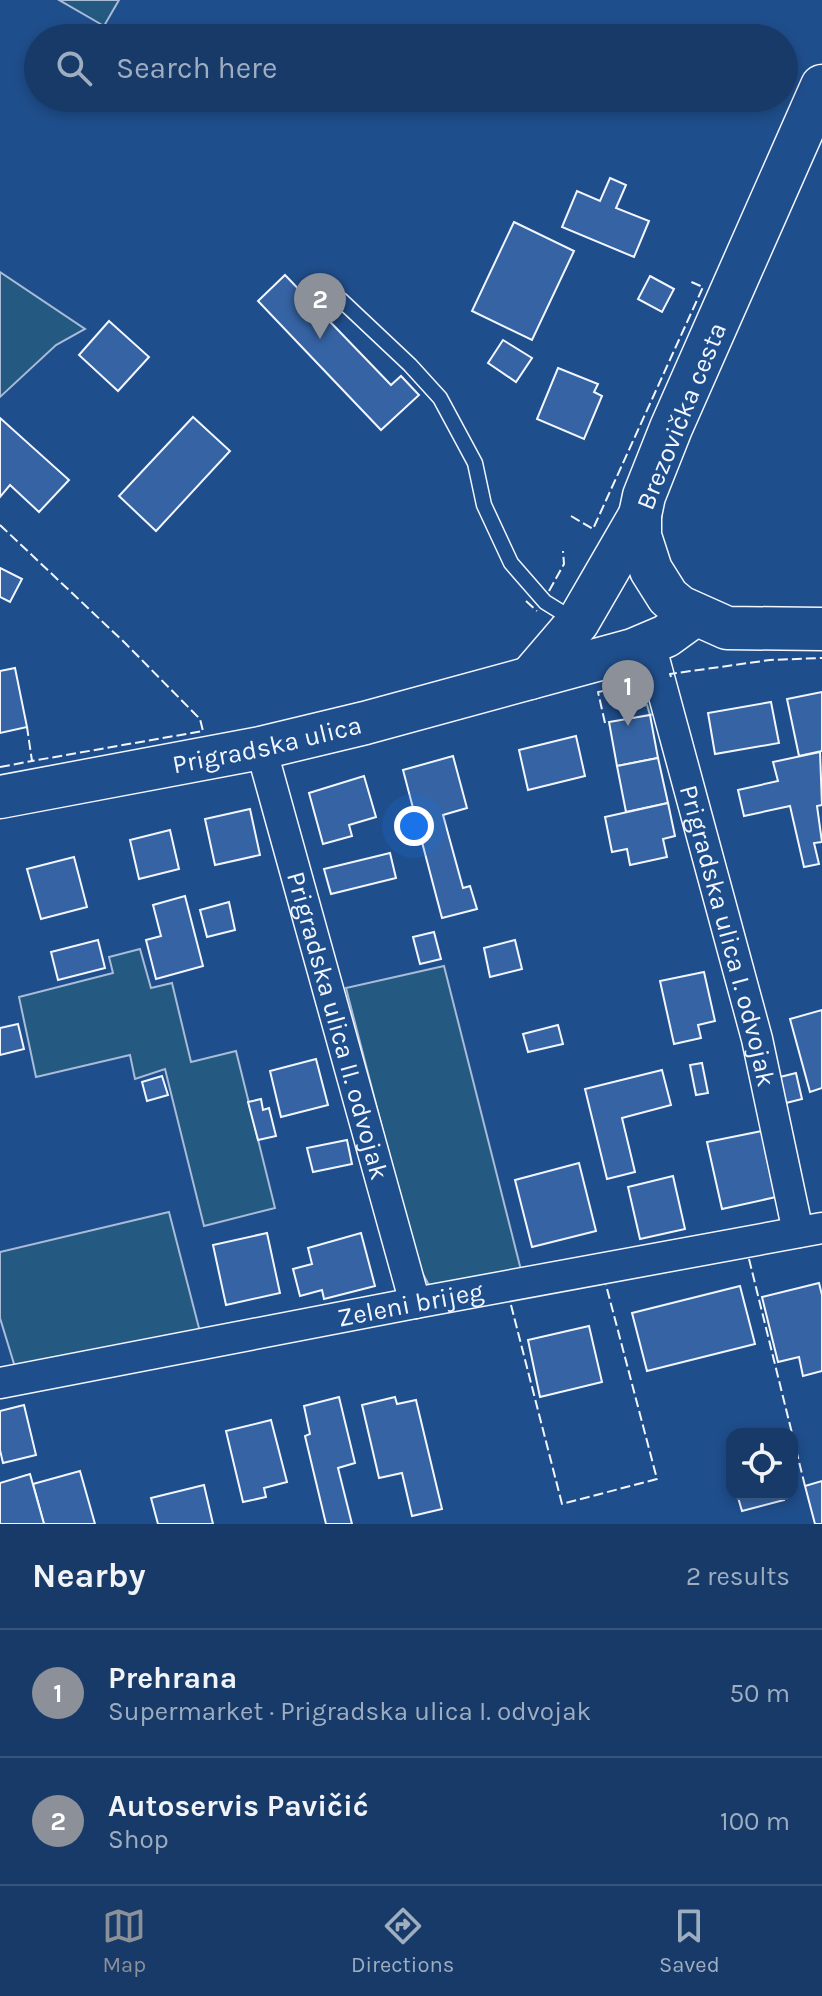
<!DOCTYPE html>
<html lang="en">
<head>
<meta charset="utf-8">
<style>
  body { margin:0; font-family:Karla,sans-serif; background:#244571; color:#f1f3f6 }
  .controls { position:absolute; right:24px; bottom:24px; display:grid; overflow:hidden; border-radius:16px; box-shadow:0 4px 12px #0003 }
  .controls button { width:72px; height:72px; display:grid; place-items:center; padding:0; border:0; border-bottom:2px solid #36547d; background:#173a69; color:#f1f3f6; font:40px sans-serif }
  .you { position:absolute; left:414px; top:826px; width:28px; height:28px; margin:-20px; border:6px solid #fff; border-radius:50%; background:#1a73e8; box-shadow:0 0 0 12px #1a73e833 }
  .badge { display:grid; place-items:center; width:52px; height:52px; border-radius:50%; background:#8c9099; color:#fff; font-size:26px; font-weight:700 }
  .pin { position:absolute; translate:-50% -66px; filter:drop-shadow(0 2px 4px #0008) }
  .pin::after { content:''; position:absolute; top:42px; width:28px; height:24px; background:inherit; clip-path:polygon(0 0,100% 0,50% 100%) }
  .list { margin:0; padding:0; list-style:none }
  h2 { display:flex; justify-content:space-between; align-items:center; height:104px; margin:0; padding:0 32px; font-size:34px }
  h2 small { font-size:26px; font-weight:400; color:#9eadc0 }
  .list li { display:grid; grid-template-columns:52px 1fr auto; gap:24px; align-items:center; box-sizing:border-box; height:128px; padding:0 32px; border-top:2px solid #36547d }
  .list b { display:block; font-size:30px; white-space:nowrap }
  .list p { margin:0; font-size:26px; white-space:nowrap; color:#9eadc0 }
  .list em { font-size:26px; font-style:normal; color:#9eadc0 }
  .icon { flex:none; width:44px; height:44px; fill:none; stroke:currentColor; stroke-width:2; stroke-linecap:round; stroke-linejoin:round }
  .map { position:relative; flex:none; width:822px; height:1524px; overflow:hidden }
  .search { position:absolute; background:#173a69; box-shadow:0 4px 12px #0003; left:24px; right:24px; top:24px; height:88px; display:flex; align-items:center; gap:20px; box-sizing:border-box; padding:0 28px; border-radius:44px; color:#9eadc0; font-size:30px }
  .sheet { height:360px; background:#173a69 }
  nav { display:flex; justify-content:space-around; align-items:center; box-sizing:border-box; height:112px; border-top:2px solid #36547d; background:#173a69; font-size:22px; color:#9eadc0 }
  nav a { display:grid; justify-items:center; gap:4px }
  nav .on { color:#8c9099 }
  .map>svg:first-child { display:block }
  .green { fill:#245a82; stroke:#a8bbd7; stroke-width:2 }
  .building { fill:#3563a3; stroke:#f2f6ff; stroke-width:2 }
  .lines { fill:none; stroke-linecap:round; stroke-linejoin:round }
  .lane-casing { stroke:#f2f6ff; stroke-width:17 }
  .street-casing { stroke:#f2f6ff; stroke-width:33 }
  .secondary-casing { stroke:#f2f6ff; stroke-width:45 }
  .path { stroke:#b3c4dc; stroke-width:5; stroke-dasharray:6 4; stroke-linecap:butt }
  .lane { stroke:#1f4e8c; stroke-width:14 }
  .street { stroke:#1f4e8c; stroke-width:30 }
  .secondary { stroke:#1f4e8c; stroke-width:42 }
  .fence { stroke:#f2f6ff; stroke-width:2; stroke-dasharray:10 4; stroke-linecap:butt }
  .labels { text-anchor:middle; stroke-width:6; stroke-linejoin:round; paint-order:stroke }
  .street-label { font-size:26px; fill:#f2f6ff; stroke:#1f4e8c }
</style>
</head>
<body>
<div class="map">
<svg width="822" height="1524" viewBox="0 0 822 1524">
  <rect width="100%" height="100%" fill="#1f4e8c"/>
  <g class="green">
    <polygon points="59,0 119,0 104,26"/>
    <polygon points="0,272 85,329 56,345 0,397"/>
    <polygon points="652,681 659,713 650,715 647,705 629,709 624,687"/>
    <polygon points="140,949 151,988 172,983 191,1062 236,1051 275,1208 204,1226 165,1069 135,1079 130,1055 36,1077 19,997 113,973 109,957"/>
    <polygon points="444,966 522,1274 430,1287 417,1263 346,988"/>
    <polygon points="169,1212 200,1332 15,1367 0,1318 0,1252"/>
  </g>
  <g class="building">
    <polygon points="610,178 626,185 616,208 649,221 634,257 562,227 577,191 600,201"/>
    <polygon points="514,222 574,251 532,340 472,311"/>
    <polygon points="285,275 391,385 401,376 419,395 381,430 258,301"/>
    <polygon points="650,276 674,289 662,312 638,299"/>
    <polygon points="109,321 149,357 118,391 79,355"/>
    <polygon points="503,340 532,358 516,382 488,363"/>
    <polygon points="558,368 598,384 594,392 602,396 584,439 537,419"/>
    <polygon points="193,417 230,451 156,531 119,496"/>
    <polygon points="0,418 69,480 39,512 10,485 0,497"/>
    <polygon points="0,568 22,579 10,602 0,597"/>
    <polygon points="15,668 27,727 0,733 0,671"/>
    <polygon points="822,692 822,751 799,756 787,699"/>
    <polygon points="771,702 779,743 715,754 708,713"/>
    <polygon points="650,715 658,758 617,766 609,722"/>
    <polygon points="576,736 585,776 528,790 519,750"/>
    <polygon points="820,752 822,805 817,806 822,842 814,843 819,864 804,867 790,806 744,816 738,790 778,781 773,762"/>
    <polygon points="453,756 467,808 443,815 463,888 470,886 477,909 442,918 403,770"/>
    <polygon points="658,758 668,803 626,812 617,766"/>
    <polygon points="364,776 376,817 349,825 352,836 323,844 309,793"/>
    <polygon points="668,803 675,836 663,839 667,857 630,865 627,849 612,852 605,817"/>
    <polygon points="250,809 260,855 215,865 205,819"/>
    <polygon points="170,830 179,869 139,879 130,840"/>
    <polygon points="390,853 396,878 331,894 324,869"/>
    <polygon points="74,857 87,907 41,919 27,869"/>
    <polygon points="185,896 203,966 156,979 146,940 161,936 153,905"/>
    <polygon points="229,902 235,930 207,937 200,910"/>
    <polygon points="434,932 441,959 420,964 413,937"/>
    <polygon points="98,940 105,968 58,980 51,952"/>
    <polygon points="515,940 522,969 490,977 484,948"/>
    <polygon points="704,972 715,1021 698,1025 701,1038 674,1044 660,981"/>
    <polygon points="822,1010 822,1088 810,1092 790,1019"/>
    <polygon points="18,1024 24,1049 0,1055 0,1028"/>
    <polygon points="558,1025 563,1044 528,1052 523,1034"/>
    <polygon points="316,1059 328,1105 281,1117 270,1071"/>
    <polygon points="702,1063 708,1093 696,1095 690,1065"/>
    <polygon points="662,1070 671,1105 622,1118 635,1172 607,1179 585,1089"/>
    <polygon points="796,1073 802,1099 778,1105 772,1079"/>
    <polygon points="162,1076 168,1095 147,1101 142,1082"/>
    <polygon points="261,1099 263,1110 269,1108 276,1136 258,1140 248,1102"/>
    <polygon points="762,1131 776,1197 722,1209 707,1142"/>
    <polygon points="347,1140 352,1164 313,1172 307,1148"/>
    <polygon points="579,1163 596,1231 532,1247 515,1180"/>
    <polygon points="673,1176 685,1229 640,1239 628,1187"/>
    <polygon points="267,1233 280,1293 226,1305 213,1245"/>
    <polygon points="361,1233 375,1286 324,1299 322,1290 300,1296 293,1269 312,1264 308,1248"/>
    <polygon points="819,1283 822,1295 822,1371 803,1376 799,1357 778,1362 762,1297"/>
    <polygon points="740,1286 755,1344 647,1371 632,1313"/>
    <polygon points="589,1326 602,1382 540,1397 528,1340"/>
    <polygon points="339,1397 355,1463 338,1468 352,1524 326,1524 305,1436 310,1434 304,1406"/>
    <polygon points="395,1397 397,1404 416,1400 442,1509 412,1516 402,1473 379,1478 362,1405"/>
    <polygon points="24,1405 36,1455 3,1463 0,1450 0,1411"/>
    <polygon points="271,1420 287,1482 264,1488 266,1497 243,1502 226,1431"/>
    <polygon points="80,1471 95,1524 44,1524 33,1484"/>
    <polygon points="30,1474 44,1524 0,1524 0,1483"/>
    <polygon points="822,1481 822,1524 815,1524 805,1486"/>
    <polygon points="204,1485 213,1524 158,1524 151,1498"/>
    <polygon points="737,1494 783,1494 784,1500 742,1511"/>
  </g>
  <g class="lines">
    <g class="lane-casing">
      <polyline id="lane" points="341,300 410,365 440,398 475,463 484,505 511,563 545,602 574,620"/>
    </g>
    <g class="street-casing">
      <g id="street">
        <path id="s1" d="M650 644 757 1039 798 1232"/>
        <path id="s2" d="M261 748 415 1303"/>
        <path id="s3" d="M0 1383 415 1303 822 1228"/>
      </g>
    </g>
    <g class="secondary-casing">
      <g id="secondary">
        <polyline points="822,86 671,428 644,496 640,515 640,536 651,570 668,597 680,607 727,628 822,629"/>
        <polyline points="530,678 578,622 640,515"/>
        <path id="s4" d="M0 797 261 748 365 723 633 650 666 636 695 615"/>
      </g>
    </g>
    <polyline class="path" points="620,689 626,719"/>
    <use href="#lane" class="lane"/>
    <use href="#street" class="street"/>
    <use href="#secondary" class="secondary"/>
    <g class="fence">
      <polyline points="571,516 593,529 703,287 689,281"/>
      <polyline points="0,525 125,643 200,719 203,731 32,761 27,727"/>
      <polyline points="549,591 564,564 563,551"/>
      <polyline points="526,601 537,611"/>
      <polyline points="671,677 670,674 770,660 822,658"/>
      <polyline points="605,723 598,692 652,682"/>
      <polyline points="0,767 32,761"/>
      <polyline points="749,1259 805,1486"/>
      <polyline points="511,1305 562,1504 657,1479 606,1285"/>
    </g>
  </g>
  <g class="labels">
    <g class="street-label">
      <text transform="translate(681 416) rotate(-68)" y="9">Brezovička cesta</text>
      <text dy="9" stroke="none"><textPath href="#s4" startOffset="272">Prigradska ulica</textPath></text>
      <text dy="9" stroke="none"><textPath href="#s1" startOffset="302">Prigradska ulica I. odvojak</textPath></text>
      <text dy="9" stroke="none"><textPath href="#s2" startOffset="288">Prigradska ulica II. odvojak</textPath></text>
      <text dy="9" stroke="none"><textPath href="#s3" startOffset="418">Zeleni brijeg</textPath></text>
    </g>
  </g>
</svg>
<div class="controls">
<button><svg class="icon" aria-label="locate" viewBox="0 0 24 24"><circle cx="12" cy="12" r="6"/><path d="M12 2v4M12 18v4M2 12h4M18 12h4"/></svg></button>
</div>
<div class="you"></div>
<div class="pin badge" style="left:628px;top:726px">1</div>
<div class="pin badge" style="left:320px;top:339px">2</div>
<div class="search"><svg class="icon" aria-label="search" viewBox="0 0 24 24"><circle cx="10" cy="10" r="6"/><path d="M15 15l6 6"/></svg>Search here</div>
</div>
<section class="sheet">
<h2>Nearby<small>2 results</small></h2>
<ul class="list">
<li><span class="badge">1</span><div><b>Prehrana</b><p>Supermarket · Prigradska ulica I. odvojak</p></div><em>50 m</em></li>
<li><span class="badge">2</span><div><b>Autoservis Pavičić</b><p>Shop</p></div><em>100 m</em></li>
</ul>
</section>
<nav>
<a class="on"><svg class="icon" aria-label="map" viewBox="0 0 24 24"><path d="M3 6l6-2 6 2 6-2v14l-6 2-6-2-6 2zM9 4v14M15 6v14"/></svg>Map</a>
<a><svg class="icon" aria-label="directions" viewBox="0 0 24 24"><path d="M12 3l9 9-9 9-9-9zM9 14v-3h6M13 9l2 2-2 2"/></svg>Directions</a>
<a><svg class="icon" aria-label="saved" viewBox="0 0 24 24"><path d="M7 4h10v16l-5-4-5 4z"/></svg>Saved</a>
</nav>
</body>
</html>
